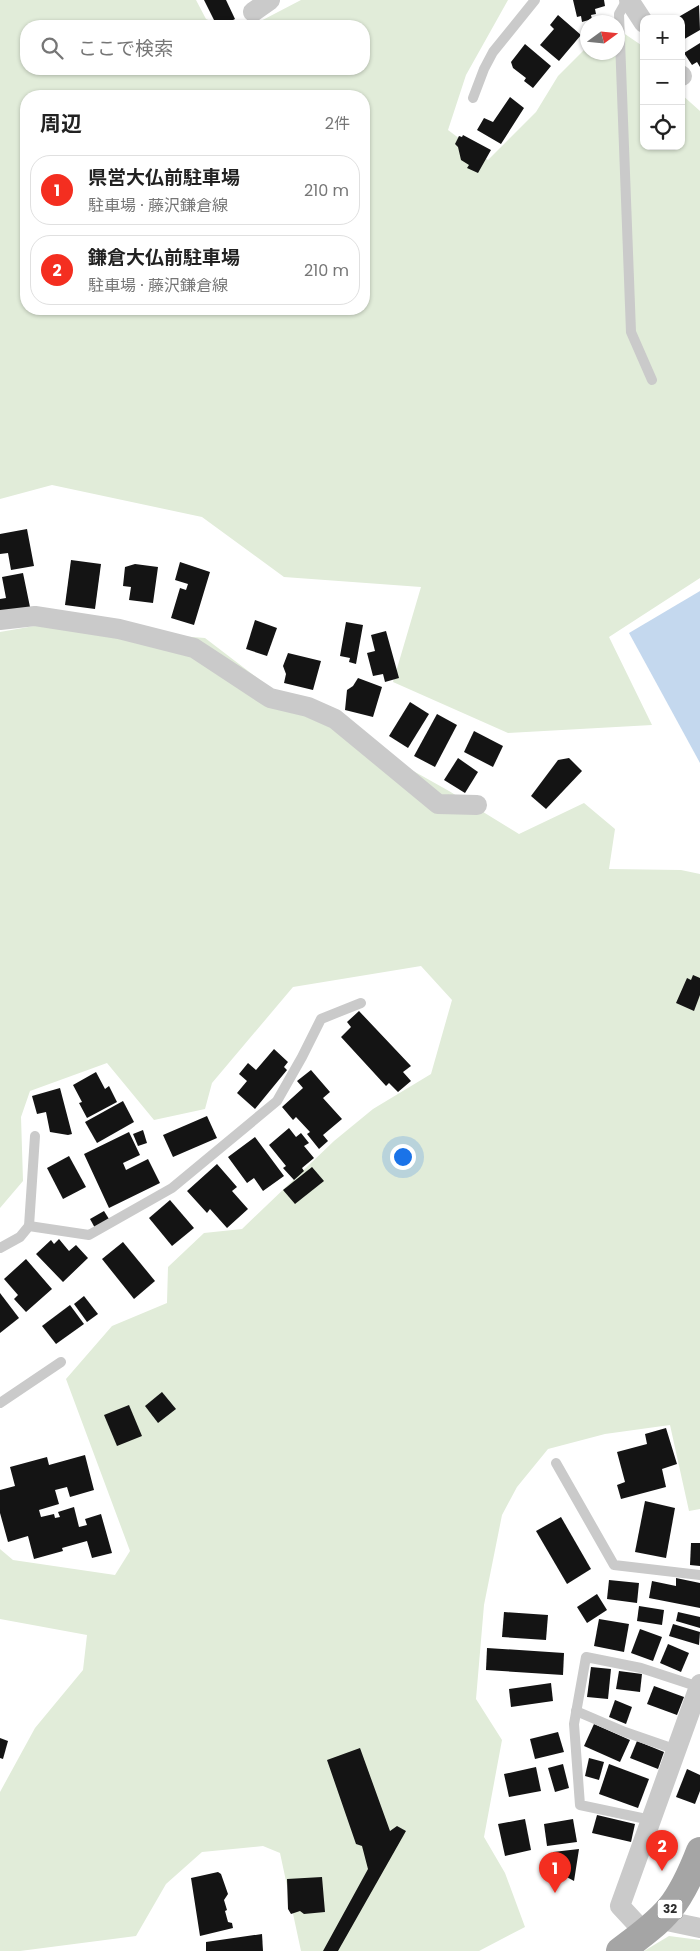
<!DOCTYPE html>
<html lang="ja">
<head>
<meta charset="utf-8">
<style>
  body { margin:0; font-family:Poppins,"Noto Sans JP",sans-serif; background:#f6f6f6; color:#222 }
  .controls { position:absolute; right:15px; top:15px; display:grid; overflow:hidden; border-radius:10px; box-shadow:0 1px 4px #0004 }
  .controls button { width:45px; height:45px; display:grid; place-items:center; padding:0; border:0; border-bottom:1px solid #e0e0e0; background:#fff; color:#222; font:25px sans-serif }
  .compass { position:absolute; left:580px; top:15px; width:45px; height:45px; border-radius:50%; background:#fff; box-shadow:0 1px 4px #0004; rotate:75deg }
  .you { position:absolute; left:402px; top:1156px; width:18px; height:18px; margin:-12px; border:4px solid #fff; border-radius:50%; background:#1a73e8; box-shadow:0 0 0 8px #1a73e833 }
  .badge { display:grid; place-items:center; width:32px; height:32px; border-radius:50%; background:#f42e20; color:#fff; font-size:16px; font-weight:700 }
  .pin { position:absolute; translate:-50% -41px; filter:drop-shadow(0 1px 2px #0008) }
  .pin::after { content:''; position:absolute; top:26px; width:18px; height:15px; background:inherit; clip-path:polygon(0 0,100% 0,50% 100%) }
  .list { margin:0; padding:0; list-style:none }
  h2 { display:flex; justify-content:space-between; align-items:center; height:65px; margin:0; padding:0 20px; font-size:21px }
  h2 small { font-size:16px; font-weight:400; color:#767676 }
  .list li { display:grid; grid-template-columns:32px 1fr auto; gap:15px; align-items:center; box-sizing:border-box; height:70px; margin:0 10px 10px; padding:0 10px; border:1px solid #e0e0e0; border-radius:20px }
  .list b { display:block; font-size:19px; white-space:nowrap }
  .list p { margin:0; font-size:16px; white-space:nowrap; color:#767676 }
  .list em { font-size:16px; font-style:normal; color:#767676 }
  .icon { flex:none; width:28px; height:28px; fill:none; stroke:currentColor; stroke-width:2; stroke-linecap:round; stroke-linejoin:round }
  .map { position:relative; flex:none; width:700px; height:1951px; overflow:hidden }
  .search { position:absolute; background:#fff; box-shadow:0 1px 4px #0004; left:20px; top:20px; width:350px; height:55px; display:flex; align-items:center; gap:12px; box-sizing:border-box; padding:0 18px; border-radius:20px; color:#767676; font-size:19px }
  .panel { position:absolute; background:#fff; box-shadow:0 1px 4px #0004; left:20px; top:90px; width:350px; height:225px; border-radius:20px }
  .map>svg:first-child { display:block }
  .green { fill:#e1ecd9; fill-rule:evenodd }
  .water { fill:#c4d8ee }
  .building { fill:#141414 }
  .lines { fill:none; stroke-linecap:round; stroke-linejoin:round }
  .lane { stroke:#cacaca; stroke-width:10 }
  .street { stroke:#cacaca; stroke-width:20 }
  .primary { stroke:#a5a5a5; stroke-width:28 }
  .labels { text-anchor:middle; stroke-width:5; stroke-linejoin:round; paint-order:stroke }
  .shield { fill:#fff; stroke:#6c6c6c; stroke-width:1 }
  .shield-label { font-size:12px; font-weight:bold; fill:#2d2d2d }
</style>
</head>
<body>
<div class="map">
<svg width="700" height="1951" viewBox="0 0 700 1951">
  <rect width="100%" height="100%" fill="#fff"/>
  <g class="green">
    <path d="M0 0H196L206 19 222 26H26V69H364V26H251L301 0H508L466 75 448 130 488 160 536 112 558 76 587 47 588 52H618L619 30 644 47V146H681V94L700 111V578L609 637 652 725 508 733 393 682 421 587 284 577 202 517 52 485 0 499ZM26 96H364V309H26Z"/>
    <polygon points="40,625 205,638 285,699 449,791 519,834 584,803 615,829 609,869 681,870 700,874 700,1509 689,1511 670,1425 605,1434 548,1449 517,1487 502,1515 484,1605 476,1699 502,1740 484,1837 505,1873 525,1927 479,1951 301,1951 280,1853 263,1846 202,1852 166,1884 136,1936 20,1951 0,1951 0,1792 35,1728 83,1670 87,1635 0,1619 0,1549 13,1560 115,1575 130,1551 66,1379 112,1326 167,1303 168,1267 204,1233 242,1229 334,1141 373,1109 431,1074 452,1000 421,966 293,987 212,1083 205,1109 154,1120 107,1063 30,1091 21,1117 23,1181 0,1208 0,632"/>
    <polygon points="669,1936 700,1940 700,1951 644,1951"/>
  </g>
  <polygon class="water" points="700,591 700,763 629,633"/>
  <g class="building">
    <polygon points="204,0 226,0 235,19 222,26 217,26"/>
    <polygon points="573,0 604,0 605,6 595,9 596,14 591,15 592,19 582,22 581,16 577,17"/>
    <polygon points="699,5 700,30 681,41 681,19 675,19"/>
    <polygon points="558,15 581,35 559,61 540,45 554,29 550,25"/>
    <polygon points="700,43 700,67 697,62 692,65 684,53"/>
    <polygon points="525,44 551,66 533,88 524,81 526,78 513,68 511,62"/>
    <polygon points="510,97 524,108 501,144 477,130 484,118 493,122"/>
    <polygon points="463,135 491,150 478,173 467,168 469,165 461,160 458,147 455,144 459,136 462,137"/>
    <polygon points="27,529 34,566 11,570 8,553 0,554 0,534"/>
    <polygon points="71,560 101,564 95,609 65,605"/>
    <polygon points="180,562 210,572 194,625 171,618 180,588 186,590 188,584 175,580"/>
    <polygon points="135,564 158,567 153,603 129,600 131,587 123,586 125,567"/>
    <polygon points="23,573 30,607 0,614 0,599 6,598 2,577"/>
    <polygon points="255,620 277,628 267,656 246,649"/>
    <polygon points="346,622 363,625 356,664 349,662 350,658 340,656"/>
    <polygon points="386,631 399,678 385,682 383,674 373,676 367,653 375,651 371,635"/>
    <polygon points="288,653 321,661 313,690 284,683 286,674 283,666"/>
    <polygon points="358,678 382,687 373,717 345,710 347,690 353,686"/>
    <polygon points="410,702 429,714 408,748 389,736"/>
    <polygon points="437,714 457,725 435,767 414,756"/>
    <polygon points="474,731 503,746 493,767 464,752"/>
    <polygon points="458,758 478,772 465,793 444,780"/>
    <polygon points="569,758 582,771 546,809 531,796 558,760"/>
    <polygon points="693,975 700,978 700,995 694,1011 676,1003 687,978 691,980"/>
    <polygon points="359,1011 411,1066 403,1072 411,1081 398,1092 389,1083 386,1086 341,1037 351,1027 347,1022"/>
    <polygon points="274,1049 288,1062 284,1067 287,1070 255,1109 237,1093 247,1081 239,1074 248,1063 256,1070"/>
    <polygon points="311,1070 330,1092 323,1098 342,1119 323,1135 328,1141 319,1149 307,1134 310,1132 296,1117 293,1120 282,1107 303,1088 297,1081"/>
    <polygon points="96,1072 105,1089 109,1086 117,1102 87,1118 79,1103 82,1102 73,1085"/>
    <polygon points="60,1088 72,1134 68,1135 50,1132 46,1112 37,1114 32,1096"/>
    <polygon points="123,1101 134,1122 97,1143 85,1122"/>
    <polygon points="207,1116 217,1138 173,1157 163,1135"/>
    <polygon points="289,1128 296,1137 301,1133 309,1143 304,1146 314,1158 302,1168 304,1171 294,1180 283,1168 286,1166 269,1145"/>
    <polygon points="143,1130 147,1143 138,1146 133,1134"/>
    <polygon points="129,1132 140,1155 123,1163 126,1170 148,1159 160,1183 109,1208 84,1154"/>
    <polygon points="255,1137 284,1176 263,1191 254,1178 247,1183 228,1157"/>
    <polygon points="69,1156 86,1187 63,1199 47,1168"/>
    <polygon points="217,1164 237,1187 232,1191 248,1209 227,1228 210,1209 207,1213 187,1191"/>
    <polygon points="312,1167 324,1181 295,1204 283,1190"/>
    <polygon points="170,1200 194,1228 172,1246 149,1218"/>
    <polygon points="104,1211 109,1219 95,1228 90,1219"/>
    <polygon points="59,1239 69,1251 76,1245 88,1258 63,1282 36,1254 51,1240 54,1244"/>
    <polygon points="123,1242 155,1281 134,1299 102,1259"/>
    <polygon points="26,1259 52,1289 26,1312 14,1299 18,1295 4,1279"/>
    <polygon points="0,1293 19,1318 0,1333"/>
    <polygon points="84,1296 98,1314 87,1322 74,1304"/>
    <polygon points="70,1305 84,1324 56,1344 42,1326"/>
    <polygon points="162,1392 176,1409 158,1423 145,1406"/>
    <polygon points="129,1405 142,1436 117,1446 104,1415"/>
    <polygon points="666,1428 677,1464 662,1469 666,1487 621,1499 617,1485 625,1482 617,1452 647,1444 645,1434"/>
    <polygon points="85,1455 94,1490 70,1497 67,1487 55,1490 59,1504 39,1510 41,1517 54,1514 55,1518 60,1517 58,1512 74,1507 79,1527 87,1525 85,1519 101,1514 112,1553 92,1558 87,1541 62,1548 63,1551 34,1559 28,1536 8,1542 0,1513 0,1490 15,1486 10,1467 47,1457 49,1465"/>
    <polygon points="645,1501 675,1508 666,1558 635,1552"/>
    <polygon points="561,1517 591,1569 567,1584 536,1531"/>
    <polygon points="691,1543 700,1543 700,1566 690,1565"/>
    <polygon points="676,1578 700,1583 700,1608 649,1598 652,1581 676,1586"/>
    <polygon points="609,1580 639,1583 637,1603 607,1599"/>
    <polygon points="597,1594 607,1610 587,1623 577,1607"/>
    <polygon points="639,1606 664,1610 662,1625 637,1621"/>
    <polygon points="504,1612 548,1615 546,1640 502,1637"/>
    <polygon points="678,1612 700,1617 700,1628 676,1621"/>
    <polygon points="599,1619 629,1624 624,1652 594,1646"/>
    <polygon points="673,1624 700,1632 699,1645 669,1636"/>
    <polygon points="640,1629 662,1637 653,1661 631,1653"/>
    <polygon points="668,1644 689,1653 681,1672 660,1663"/>
    <polygon points="487,1648 564,1653 563,1675 486,1670"/>
    <polygon points="591,1667 611,1669 608,1699 587,1697"/>
    <polygon points="619,1671 642,1674 640,1692 616,1689"/>
    <polygon points="551,1683 553,1701 511,1707 509,1689"/>
    <polygon points="654,1686 684,1697 677,1715 647,1704"/>
    <polygon points="615,1700 632,1707 626,1724 609,1717"/>
    <polygon points="594,1724 630,1740 620,1762 584,1746"/>
    <polygon points="558,1732 564,1752 535,1759 530,1739"/>
    <polygon points="0,1738 8,1741 3,1759 0,1758"/>
    <polygon points="637,1741 664,1752 658,1769 630,1758"/>
    <polygon points="360,1748 390,1831 397,1826 406,1831 338,1951 323,1951 368,1869 362,1846 356,1844 327,1760"/>
    <polygon points="589,1758 604,1762 599,1780 585,1776"/>
    <polygon points="563,1764 569,1788 555,1792 548,1768"/>
    <polygon points="609,1764 649,1779 638,1808 599,1794"/>
    <polygon points="536,1767 541,1791 509,1797 504,1774"/>
    <polygon points="687,1769 700,1775 700,1791 695,1804 676,1797"/>
    <polygon points="597,1815 635,1824 631,1842 592,1833"/>
    <polygon points="525,1819 531,1850 505,1856 498,1824"/>
    <polygon points="573,1819 577,1842 547,1846 544,1824"/>
    <polygon points="579,1849 574,1881 563,1875 556,1864 553,1852"/>
    <polygon points="218,1872 221,1874 228,1894 224,1900 227,1910 225,1911 228,1922 232,1923 233,1928 200,1936 191,1878"/>
    <polygon points="322,1877 325,1912 304,1914 300,1911 291,1914 288,1909 287,1879"/>
    <polygon points="262,1934 263,1951 206,1951 206,1942"/>
  </g>
  <g class="lines">
    <g class="lane">
      <polyline points="627,0 619,14 631,332 652,380"/>
      <polyline points="473,98 484,69 493,52 535,0"/>
      <polyline points="29,1226 35,1136"/>
      <polyline points="0,1248 20,1237 29,1226 89,1235 172,1188 277,1101 302,1057 321,1019 361,1003"/>
      <polyline points="0,1403 61,1362"/>
      <polyline points="556,1463 614,1565 700,1575"/>
      <polyline points="576,1711 625,1732 677,1750"/>
      <polyline points="651,1820 580,1805 574,1724 586,1657 641,1668 699,1687"/>
    </g>
    <g class="street">
      <polyline points="629,0 644,23"/>
      <polyline points="253,12 270,0"/>
      <polyline points="681,75 682,76"/>
      <polyline points="0,620 35,616 119,629 194,648 270,698 308,707 335,719 438,804 477,805"/>
      <polyline points="662,1920 700,1928"/>
      <polyline points="645,1933 620,1906 700,1684"/>
    </g>
    <path class="primary" d="M620 1951C667 1917 679 1905 700 1851"/>
  </g>
  <g class="labels">
    <rect class="shield" x="657.5" y="1899.5" width="25" height="19" rx="4"/>
    <g class="shield-label">
      <text x="670" y="1913">32</text>
    </g>
  </g>
</svg>
<div class="controls">
<button>+</button>
<button>−</button>
<button><svg class="icon" aria-label="locate" viewBox="0 0 24 24"><circle cx="12" cy="12" r="6"/><path d="M12 2v4M12 18v4M2 12h4M18 12h4"/></svg></button>
</div>
<svg class="compass" viewBox="-18 -18 36 36"><path d="M0-13l5 13h-10z" fill="#e53935"/><path d="M0 13l5-13h-10z" fill="#767676"/></svg>
<div class="you"></div>
<div class="pin badge" style="left:555px;top:1893px">1</div>
<div class="pin badge" style="left:662px;top:1871px">2</div>
<div class="search"><svg class="icon" aria-label="search" viewBox="0 0 24 24"><circle cx="10" cy="10" r="6"/><path d="M15 15l6 6"/></svg>ここで検索</div>
<section class="panel">
<h2>周辺<small>2件</small></h2>
<ul class="list">
<li><span class="badge">1</span><div><b>県営大仏前駐車場</b><p>駐車場 · 藤沢鎌倉線</p></div><em>210 m</em></li>
<li><span class="badge">2</span><div><b>鎌倉大仏前駐車場</b><p>駐車場 · 藤沢鎌倉線</p></div><em>210 m</em></li>
</ul>
</section>
</div>
</body>
</html>
